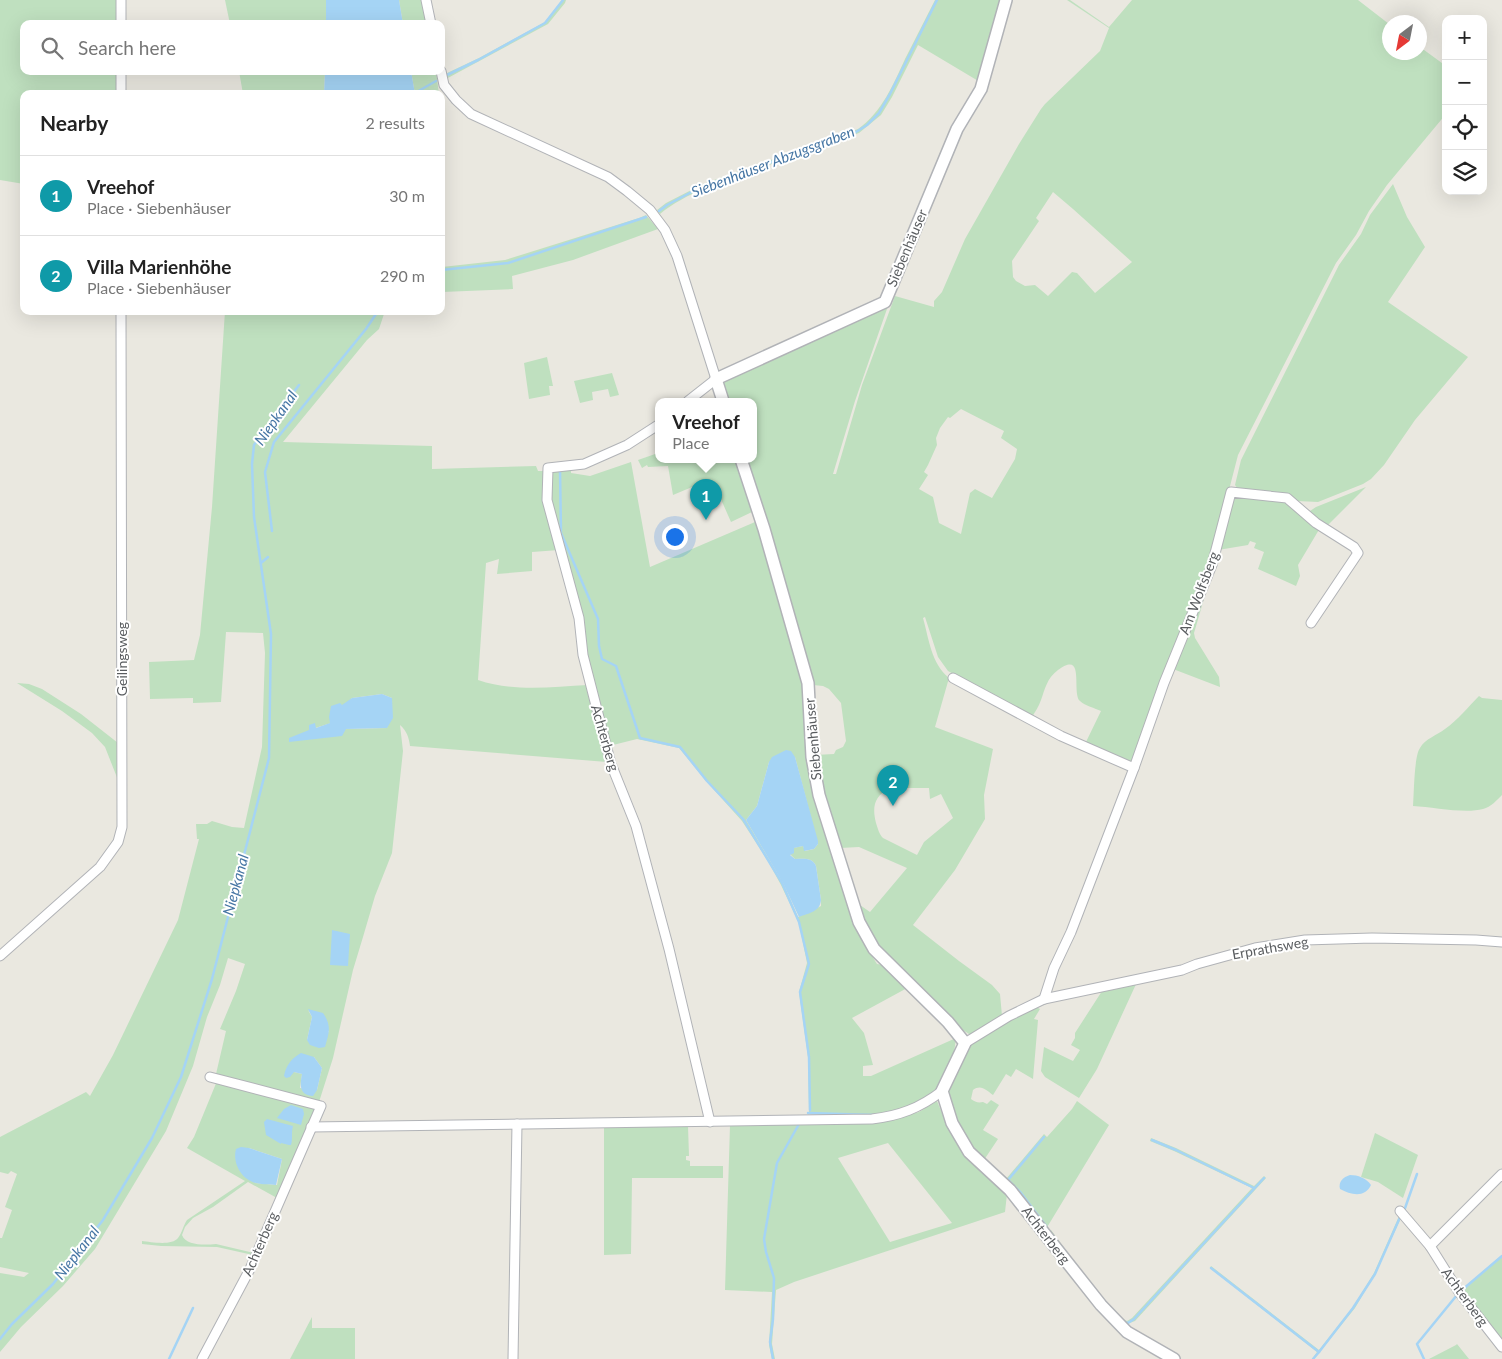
<!DOCTYPE html>
<html lang="en">
<head>
<meta charset="utf-8">
<style>
  body { margin:0; font-family:Lato,sans-serif; background:#f2f2f2; color:#222 }
  .controls { position:absolute; right:15px; top:15px; display:grid; overflow:hidden; border-radius:10px; box-shadow:0 5px 20px #0002 }
  .controls button { width:45px; height:45px; display:grid; place-items:center; padding:0; border:0; border-bottom:1px solid #e0e0e0; background:#fff; color:#222; font:25px sans-serif }
  .compass { position:absolute; left:1382px; top:15px; width:45px; height:45px; border-radius:50%; background:#fff; box-shadow:0 5px 20px #0002; rotate:212deg }
  .you { position:absolute; left:674px; top:536px; width:18px; height:18px; margin:-12px; border:4px solid #fff; border-radius:50%; background:#1a73e8; box-shadow:0 0 0 8px #1a73e833 }
  .badge { display:grid; place-items:center; width:32px; height:32px; border-radius:50%; background:#0b8043; color:#fff; font-size:16px; font-weight:700 }
  .pin { position:absolute; translate:-50% -41px; filter:drop-shadow(0 1px 2px #0008) }
  .pin::after { content:''; position:absolute; top:26px; width:18px; height:15px; background:inherit; clip-path:polygon(0 0,100% 0,50% 100%) }
  .popup { position:absolute; left:655px; top:398px; width:102px; height:65px; box-sizing:border-box; display:grid; place-content:center; border-radius:10px; background:#fff; filter:drop-shadow(0 1px 4px #0005); font-size:16px; white-space:nowrap; color:#767676 }
  .popup b { font-size:19px; color:#222 }
  .popup::after { content:''; position:absolute; left:50%; top:100%; margin-left:-10px; border:10px solid transparent; border-top-color:#fff }
  .list { margin:0; padding:0; list-style:none }
  h2 { display:flex; justify-content:space-between; align-items:center; height:65px; margin:0; padding:0 20px; font-size:21px }
  h2 small { font-size:16px; font-weight:400; color:#767676 }
  .list li { display:grid; grid-template-columns:32px 1fr auto; gap:15px; align-items:center; box-sizing:border-box; height:80px; padding:0 20px; border-top:1px solid #e0e0e0 }
  .list b { display:block; font-size:19px; white-space:nowrap }
  .list p { margin:0; font-size:16px; white-space:nowrap; color:#767676 }
  .list em { font-size:16px; font-style:normal; color:#767676 }
  .icon { flex:none; width:28px; height:28px; fill:none; stroke:currentColor; stroke-width:2; stroke-linecap:round; stroke-linejoin:round }
  .map { position:relative; flex:none; width:1502px; height:1359px; overflow:hidden }
  .search { position:absolute; background:#fff; box-shadow:0 5px 20px #0002; left:20px; top:20px; width:425px; height:55px; display:flex; align-items:center; gap:12px; box-sizing:border-box; padding:0 18px; border-radius:10px; color:#767676; font-size:19px }
  .panel { position:absolute; background:#fff; box-shadow:0 5px 20px #0002; left:20px; top:90px; width:425px; height:225px; border-radius:10px }
  .map>svg:first-child { display:block }
  .green { fill:#bfe0bf; fill-rule:evenodd }
  .water { fill:#a5d4f5 }
  .lines { fill:none; stroke-linecap:round; stroke-linejoin:round }
  .stream { stroke:#a5d4f5; stroke-width:2.5 }
  .minor-casing { stroke:#b1b3b7; stroke-width:11 }
  .tertiary-casing { stroke:#b1b3b7; stroke-width:14 }
  .minor { stroke:#fff; stroke-width:9 }
  .tertiary { stroke:#fff; stroke-width:11 }
  .labels { text-anchor:middle; stroke-width:4; stroke-linejoin:round; paint-order:stroke }
  .street-label { font-size:14px; fill:#595c5f; stroke:#fff }
  .water-label { font-size:15px; font-style:italic; fill:#4676a4; stroke:#fff }
</style>
</head>
<body>
<div class="map">
<svg width="1502" height="1359" viewBox="0 0 1502 1359">
  <rect width="100%" height="100%" fill="#eae8e0"/>
  <g class="green">
    <polygon points="0,0 117,0 117,24 24,24 24,71 117,71 117,94 24,94 24,184 0,180"/>
    <polygon points="225,0 326,0 326,24 230,24"/>
    <polygon points="399,0 422,0 427,24 403,24"/>
    <polygon points="562,0 566,0 565,3 548,24 446,79 445,74 479,58 545,22"/>
    <path d="M935 0H1003L980 82 918 45 892 97 881 115 859 133 704 188C688 196 673 203 660 214L657 210 666 203 703 184 858 129C882 112 893 85 905 59 915 39 925 20 935 0Z"/>
    <path d="M1067 0H1070L1109 27 1132 0H1358L1389 24 1390 52H1420V47L1446 66V114L1387 185 1369 211 1356 235 1336 263 1238 455 1211 560 1133 766 1085 744 1101 711C1095 708 1085 706 1080 701 1071 693 1086 649 1058 670 1047 678 1045 689 1041 700 1039 706 1035 712 1032 717L948 671 938 657 925 617 923 618C929 639 931 663 949 678L935 727 993 749 984 795 985 819 955 870 913 925 959 961 992 985 1000 994 1002 1016 972 1036 963 1030 924 996 888 960 865 924 857 903 870 912 907 868 859 847 840 848 822 795 815 755 834 754 836 750 843 747 846 741 841 703 829 689 823 686 813 685 812 673 805 657 745 459H754V401H727L723 386 726 377 888 306 855 401 833 474H836L862 385 895 296 934 307V301L942 292 965 239 1019 144 1041 109 1045 104 1100 51 1109 28ZM1053 192 1073 209 1132 262 1095 293 1077 273 1072 272 1048 296 1035 285 1025 286 1016 281 1013 277 1012 261 1039 221 1036 218ZM961 409 1004 431 1001 438 1017 449 1015 459 992 498 975 489 970 493 961 534 939 523 933 497 919 489 928 475 924 472 928 465 937 445 936 438 940 428 948 417 950 418ZM889 788H929L930 799 941 794 953 818 924 842 917 855 883 838C879 834 878 829 876 823 872 807 874 797 889 788Z"/>
    <polygon points="239,71 325,71 324,94 243,94"/>
    <polygon points="411,71 436,71 439,94 415,94"/>
    <polygon points="1393,184 1407,217 1425,247 1388,302 1468,357 1415,420 1384,465 1371,479 1363,484 1318,502 1297,501 1283,495 1238,489 1235,485 1241,460 1339,265 1361,234 1370,215"/>
    <polygon points="646,215 658,229 573,260 512,276 513,289 442,292 441,254 442,267 505,260 639,218"/>
    <path d="M225 311H385L379 329 367 340 283 442 432 446V469L536 466 538 471H545L559 550 532 552V571L497 574 499 559 486 563 478 680C513 692 551 687 588 685L607 762 410 746C409 738 407 731 400 725L403 751 392 853 375 896 363 937 353 970 333 1058 319 1102 216 1074 226 1031 220 1029 236 991 245 964 228 958 220 985 207 1017 193 1066 166 1131 95 1249 63 1286 21 1327 0 1352V1273L24 1277 29 1273 0 1267V1238H2L12 1210 5 1207 17 1174 11 1171 8 1174 0 1172V1137L86 1092 90 1096 113 1055 178 920 199 839H197L196 824H207L212 821 232 827 244 828 262 747 265 653 263 633 226 632 221 702 193 703V698L150 699 149 662 194 660 200 635 212 507ZM382 694 392 698 387 728 309 730 331 723 352 698ZM308 1010 329 1032 307 1040 312 1017ZM314 1057 322 1068 317 1090 300 1088 302 1074 294 1072Z"/>
    <polygon points="547,357 553,386 549,386 550,395 529,399 524,363"/>
    <polygon points="612,373 619,395 610,397 608,389 592,392 593,400 580,403 574,381"/>
    <polygon points="658,453 658,459 736,459 752,512 731,522 716,488 704,482 673,495 668,466 648,467 647,465 642,468 638,460"/>
    <path d="M631 462 650 567 755 522 803 675 809 756 852 910 865 945 877 964 889 966 909 987 852 1018 864 1033 873 1065 863 1066V1076H871L956 1038 954 1053 938 1089 915 1105 881 1116 809 1114 808 1057 799 992 807 963 799 923 781 885 768 861 742 821 706 781 679 748 637 739 609 746 548 493 551 469 571 468V473L590 476ZM795 757 818 844 814 849 805 851 803 846 793 848 790 854 795 859C804 859 812 857 816 866L821 900V906L798 917 783 883 746 820 757 806 769 762Z"/>
    <polygon points="1366,487 1326,527 1307,513 1316,507"/>
    <polygon points="1233,495 1287,502 1320,528 1298,565 1300,576 1296,586 1258,569 1264,552 1254,548 1256,543 1250,541 1248,545 1218,550"/>
    <polygon points="1208,585 1194,633 1195,638 1219,677 1220,687 1173,669"/>
    <polygon points="17,683 29,684 42,689 81,714 118,743 118,780 105,747 92,733 62,711"/>
    <path d="M1479 696 1482 698 1502 700V795C1497 800 1491 807 1483 809 1465 814 1433 807 1413 806 1414 794 1414 756 1420 748 1425 739 1437 735 1445 729 1458 720 1468 707 1479 696Z"/>
    <polygon points="1137,982 1097,1069 1079,1098 1045,1077 1041,1071 1044,1047 1073,1061 1080,1050 1071,1045 1075,1038 1075,1033 1104,988"/>
    <path d="M1035 1006 1040 1009 1034 1019 1038 1020 1033 1079 1016 1069 1011 1077 1006 1074 993 1095C986 1090 981 1084 973 1090L971 1099C975 1102 978 1103 983 1102L987 1104 991 1100 999 1105 983 1130 998 1139 984 1160 965 1138 951 1112 948 1086 971 1043Z"/>
    <path d="M217 1081 313 1106 316 1111 277 1198 248 1182 213 1207 193 1218 185 1227 182 1235C186 1246 205 1245 216 1244L254 1253 253 1255 217 1247 161 1246 142 1244V1241C151 1242 172 1246 178 1238 182 1233 183 1226 187 1220L245 1181 187 1148 194 1137ZM249 1148 282 1159 277 1185 255 1183Z"/>
    <path d="M937 1101 949 1130 966 1154 1007 1194 1005 1212 794 1282 776 1290 772 1344 775 1359H772L769 1345 772 1292 725 1290 730 1125 887 1121 919 1112ZM888 1143 952 1223 890 1242 838 1158Z"/>
    <polygon points="1077,1101 1109,1125 1046,1229 1006,1179 1044,1134 1047,1137 1072,1109"/>
    <polygon points="688,1126 689,1156 686,1156 686,1160 690,1161 690,1166 723,1166 723,1178 632,1178 631,1254 604,1255 604,1127"/>
    <polygon points="1375,1133 1418,1155 1403,1198 1378,1182 1361,1177"/>
    <path d="M1151 1138 1176 1148 1254 1186 1264 1176 1266 1178 1135 1321 1127 1324C1110 1318 1063 1251 1049 1233L1051 1230C1063 1246 1113 1317 1127 1321L1132 1318 1252 1188 1174 1151 1150 1141Z"/>
    <polygon points="1400,1214 1402,1216 1375,1274 1355,1308 1314,1359 1312,1359 1317,1352 1210,1268 1211,1266 1319,1350 1353,1307 1374,1273"/>
    <polygon points="1435,1248 1462,1289 1502,1255 1502,1342 1461,1290"/>
    <polygon points="312,1317 312,1328 355,1328 355,1359 290,1359"/>
    <polygon points="1457,1344 1469,1359 1429,1359 1456,1345"/>
  </g>
  <g class="water">
    <polygon points="326,0 399,0 403,24 326,24"/>
    <polygon points="325,71 411,71 415,94 324,94"/>
    <polygon points="382,694 392,698 393,718 387,728 346,729 342,736 289,742 289,738 309,730 309,725 315,723 316,728 330,723 329,717 331,706 340,703 342,705 352,698"/>
    <path d="M786 750 791 751 795 757 818 841V844L814 849 804 851 803 846 794 848V853L790 855 795 859C804 859 812 857 816 866L821 900C820 912 809 913 799 917L783 883 746 820 757 806 769 762 772 757Z"/>
    <polygon points="332,930 350,934 348,966 330,965"/>
    <path d="M308 1009 323 1013C332 1026 329 1033 325 1047L319 1048 310 1045 307 1040 312 1017Z"/>
    <path d="M301 1053 314 1057 322 1068 317 1090 313 1096C299 1095 300 1085 302 1074L294 1072 290 1077 286 1078 284 1076C286 1065 292 1058 301 1053Z"/>
    <polygon points="291,1105 303,1109 304,1114 301,1125 277,1118 284,1109"/>
    <path d="M267 1119 293 1126C291 1133 293 1138 291 1145H289L281 1143V1144L266 1135 264 1122Z"/>
    <path d="M241 1147 249 1148 282 1159 276 1185C270 1184 263 1185 256 1183 242 1180 232 1163 236 1149Z"/>
    <path d="M1350 1175C1358 1175 1366 1178 1371 1185 1365 1198 1351 1195 1340 1189 1338 1182 1343 1177 1350 1175Z"/>
  </g>
  <g class="lines">
    <g class="stream">
      <polyline points="447,75 478,60 545,23 563,0"/>
      <polyline points="410,94 415,93 436,81"/>
      <polyline points="659,211 667,205 701,187 856,132 867,125 879,113 890,94 937,0"/>
      <polyline points="441,270 508,263 646,217"/>
      <polyline points="560,469 561,533 598,619 599,646 602,659 616,666 640,738 680,747 707,781 743,819 782,883 799,922 809,964 800,992 809,1057 810,1110"/>
      <polyline points="272,531 265,472 274,442 366,329 378,311"/>
      <polyline points="261,563 268,557"/>
      <polyline points="808,1113 874,1115"/>
      <polyline points="1044,1137 1008,1180 1021,1193 1046,1226"/>
      <polyline points="1152,1140 1176,1150 1254,1188"/>
      <polyline points="1404,1211 1417,1174"/>
      <polyline points="1211,1268 1319,1352 1313,1359"/>
      <polyline points="1462,1290 1502,1256"/>
      <polyline points="1124,1322 1128,1323 1134,1319 1264,1178"/>
      <polyline points="0,1339 12,1324 53,1284 103,1220 152,1138 181,1077 212,979 269,758 271,634 254,517 252,464 254,445 299,385"/>
      <polyline points="1319,1352 1353,1308 1375,1274 1401,1215"/>
      <polyline points="169,1359 193,1308"/>
      <polyline points="773,1359 770,1342 773,1319 774,1278 766,1252 764,1239 777,1163 799,1124"/>
      <polyline points="1424,1359 1417,1344 1457,1295"/>
    </g>
    <g class="minor-casing">
      <g id="minor">
        <polyline points="426,0 431,24"/>
        <polyline points="121,24 121,0"/>
        <polyline points="441,71 444,85 456,100 471,114 608,177 627,191 650,210 665,230 677,256 716,379 688,401"/>
        <polyline points="121,94 121,71"/>
        <polyline points="658,425 627,445 584,464 548,468 547,500 579,618 583,655 611,764 636,826 669,949 710,1122"/>
        <polyline points="953,678 1061,736 1134,768"/>
        <polyline points="0,956 100,867 118,842 122,827 121,311"/>
        <polyline points="1044,999 1054,968 1071,932 1134,768 1164,683 1212,565 1231,492 1287,498 1316,523 1354,547 1358,553 1311,623"/>
        <polyline points="965,1043 1009,1016 1044,999 1182,970 1197,964 1255,948 1305,940 1372,938 1476,940 1502,942"/>
        <path d="M311 1127C498 1126 685 1120 872 1119 899 1116 920 1108 942 1091"/>
        <polyline points="1400,1211 1430,1246 1459,1292 1502,1347"/>
        <polyline points="1430,1246 1502,1174"/>
        <polyline points="202,1359 250,1269 321,1106 210,1077"/>
        <polyline points="513,1359 517,1124"/>
      </g>
    </g>
    <g class="tertiary-casing">
      <g id="tertiary">
        <polyline points="723,401 716,379 885,302 957,129 981,89 1006,0"/>
        <polyline points="741,459 764,529 808,683 812,757 819,795 859,922 874,949 948,1022 965,1043 942,1091 952,1123 969,1152 1010,1190 1101,1305 1127,1332 1174,1359"/>
      </g>
    </g>
    <use href="#minor" class="minor"/>
    <use href="#tertiary" class="tertiary"/>
  </g>
  <g class="labels">
    <g class="street-label">
      <text transform="translate(907 248) rotate(-67)" y="5">Siebenhäuser</text>
      <text transform="translate(1199 593) rotate(-69)" y="5">Am Wolfsberg</text>
      <text transform="translate(122 659) rotate(-90)" y="5">Geilingsweg</text>
      <text transform="translate(605 738) rotate(74)" y="5">Achterberg</text>
      <text transform="translate(813 739) rotate(-95)" y="5">Siebenhäuser</text>
      <text transform="translate(1270 948) rotate(-10)" y="5">Erprathsweg</text>
      <text transform="translate(1046 1235) rotate(52)" y="5">Achterberg</text>
      <text transform="translate(260 1244) rotate(-66)" y="5">Achterberg</text>
      <text transform="translate(1465 1297) rotate(54)" y="5">Achterberg</text>
    </g>
    <g class="water-label">
      <text transform="translate(773 162) rotate(-21)" y="5">Siebenhäuser Abzugsgraben</text>
      <text transform="translate(276 418) rotate(-55)" y="5">Niepkanal</text>
      <text transform="translate(236 885) rotate(-75)" y="5">Niepkanal</text>
      <text transform="translate(77 1253) rotate(-52)" y="5">Niepkanal</text>
    </g>
  </g>
</svg>
<div class="controls">
<button>+</button>
<button>−</button>
<button><svg class="icon" aria-label="locate" viewBox="0 0 24 24"><circle cx="12" cy="12" r="6"/><path d="M12 2v4M12 18v4M2 12h4M18 12h4"/></svg></button>
<button><svg class="icon" aria-label="layers" viewBox="0 0 24 24"><path d="M12 4l9 5-9 5-9-5zM3 14l9 5 9-5"/></svg></button>
</div>
<svg class="compass" viewBox="-18 -18 36 36"><path d="M0-13l5 13h-10z" fill="#e53935"/><path d="M0 13l5-13h-10z" fill="#767676"/></svg>
<div class="you"></div>
<div class="pin badge" style="left:706px;top:520px;background:#0f9aa8">1</div>
<div class="popup"><b>Vreehof</b>Place</div>
<div class="pin badge" style="left:893px;top:806px;background:#0f9aa8">2</div>
<div class="search"><svg class="icon" aria-label="search" viewBox="0 0 24 24"><circle cx="10" cy="10" r="6"/><path d="M15 15l6 6"/></svg>Search here</div>
<section class="panel">
<h2>Nearby<small>2 results</small></h2>
<ul class="list">
<li><span class="badge" style="background:#0f9aa8">1</span><div><b>Vreehof</b><p>Place · Siebenhäuser</p></div><em>30 m</em></li>
<li><span class="badge" style="background:#0f9aa8">2</span><div><b>Villa Marienhöhe</b><p>Place · Siebenhäuser</p></div><em>290 m</em></li>
</ul>
</section>
</div>
</body>
</html>
